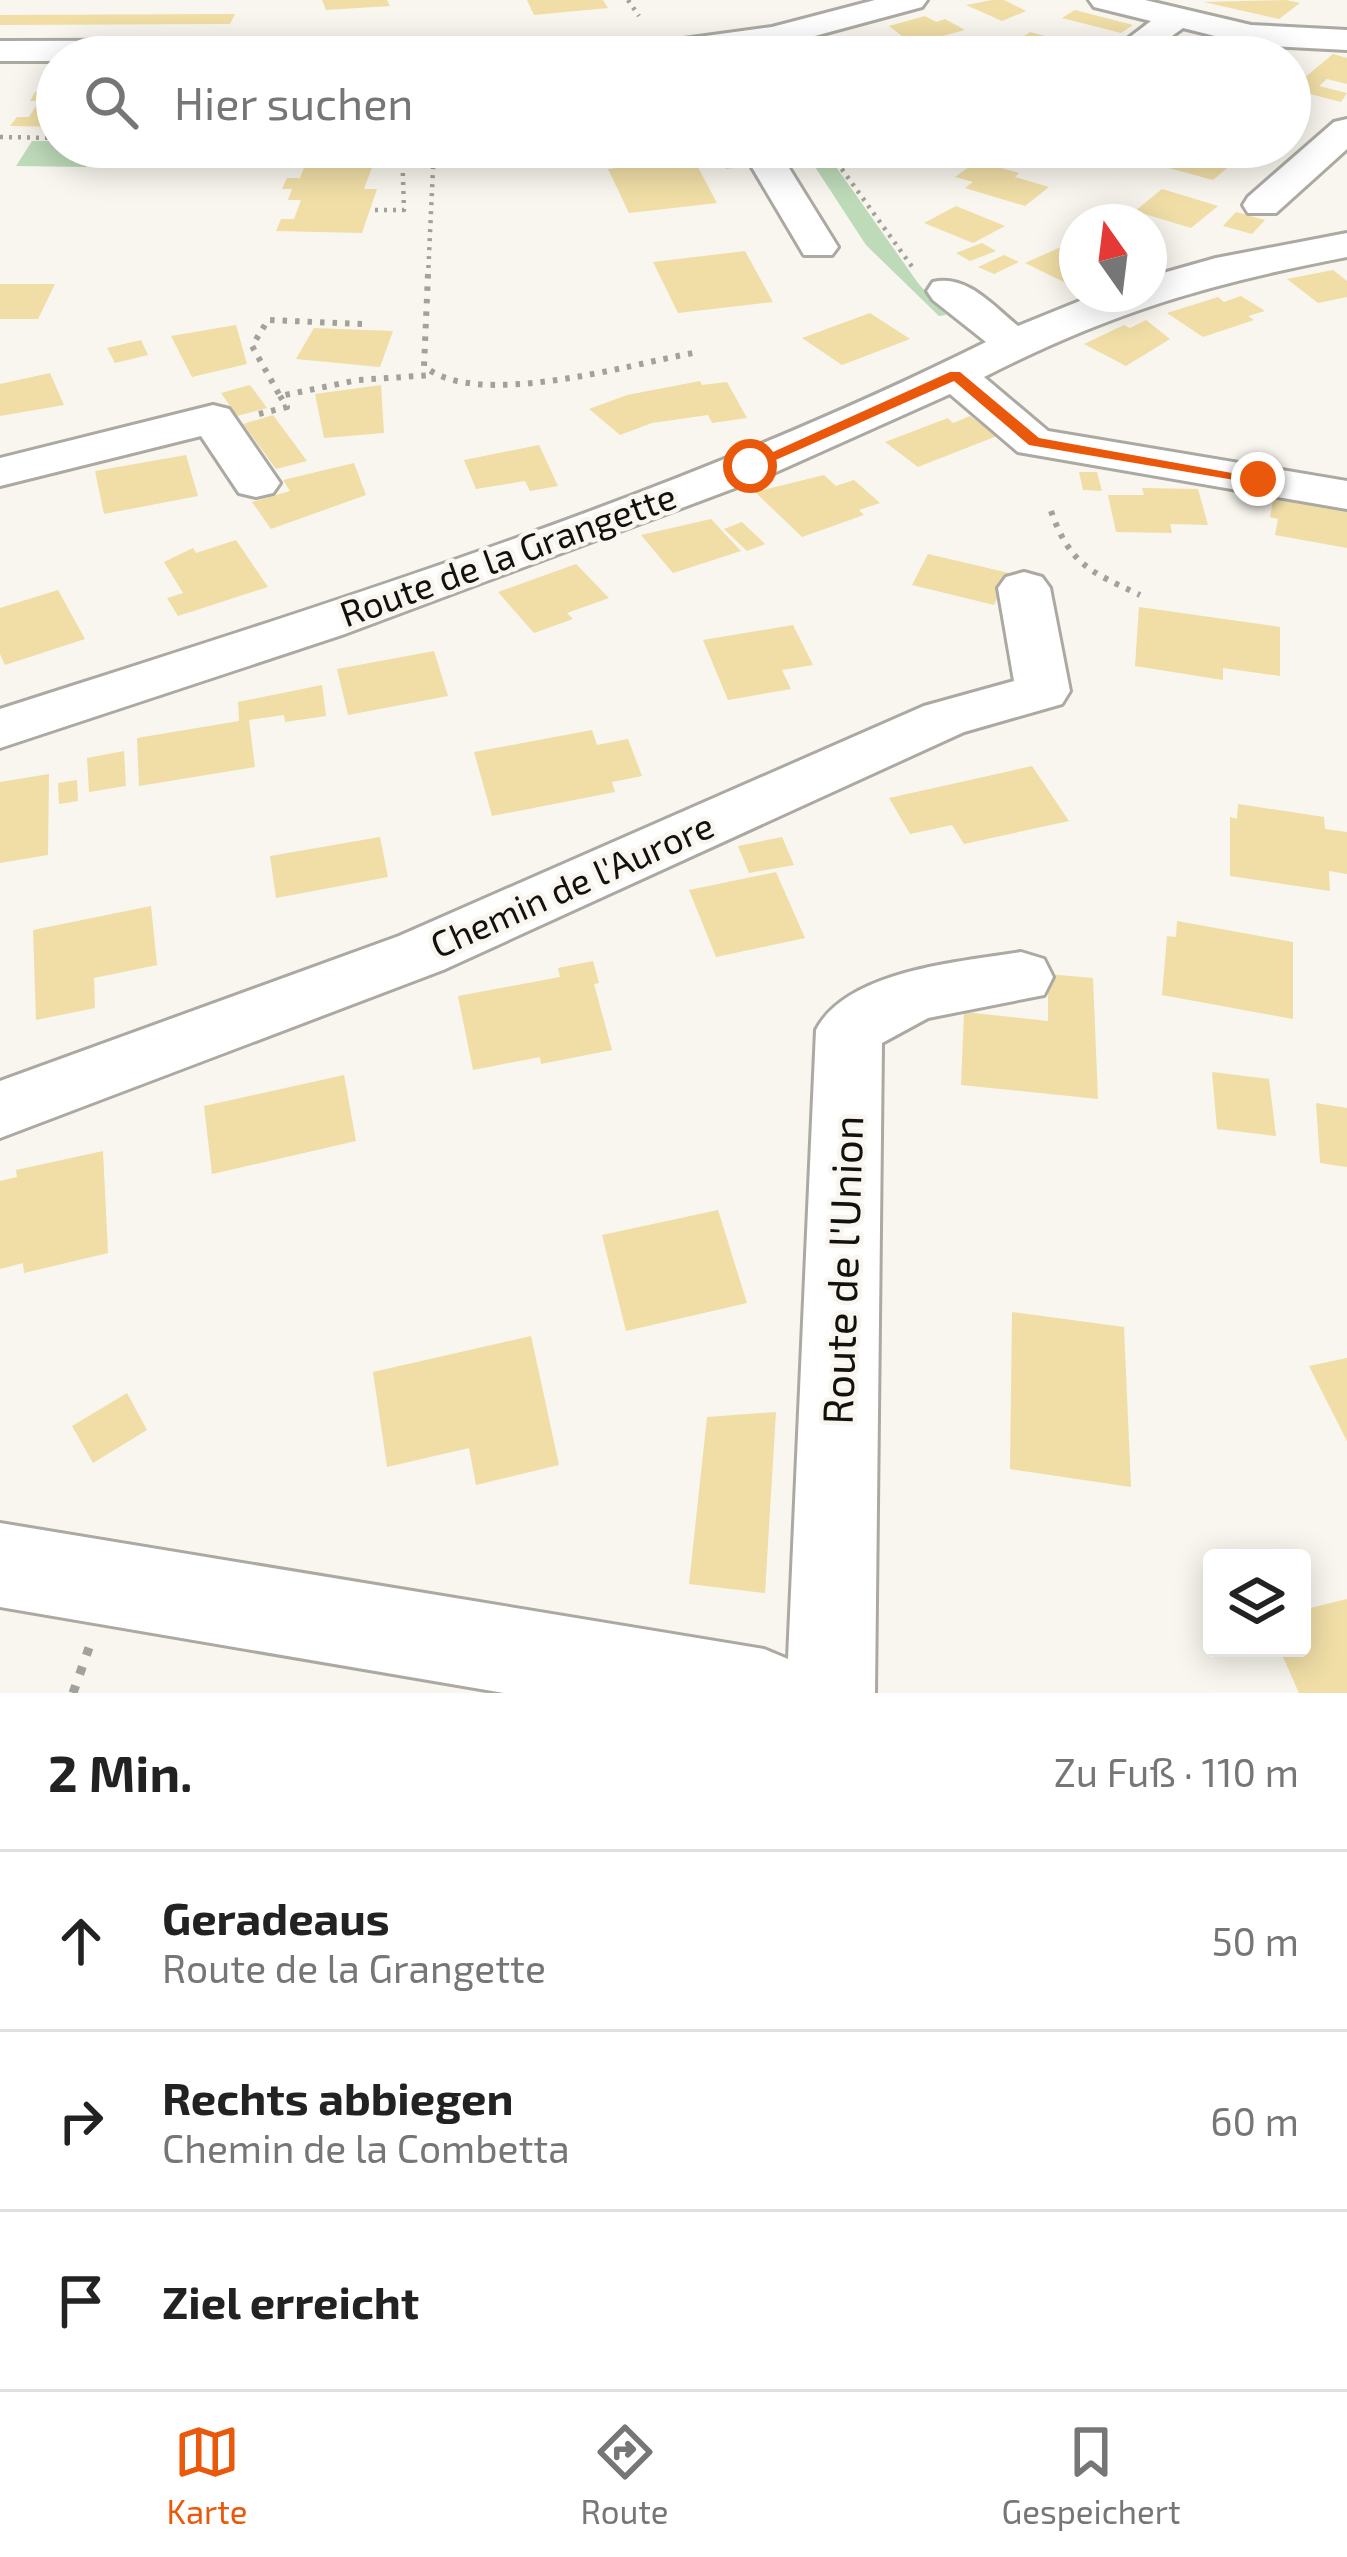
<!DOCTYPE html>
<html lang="de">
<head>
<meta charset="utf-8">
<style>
  body { margin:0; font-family:"Exo 2",sans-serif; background:#f6f6f6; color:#222 }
  .controls { position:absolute; right:36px; bottom:36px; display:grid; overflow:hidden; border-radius:12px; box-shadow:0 6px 30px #0003 }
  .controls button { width:108px; height:108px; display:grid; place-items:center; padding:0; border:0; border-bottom:3px solid #e0e0e0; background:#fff; color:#222; font:60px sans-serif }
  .compass { position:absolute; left:1059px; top:204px; width:108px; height:108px; border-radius:50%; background:#fff; box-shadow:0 6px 30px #0003; rotate:346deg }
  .stop { position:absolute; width:36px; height:36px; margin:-27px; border:9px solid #ea580c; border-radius:50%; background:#fff }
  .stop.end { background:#ea580c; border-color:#fff; box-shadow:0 3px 12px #0008 }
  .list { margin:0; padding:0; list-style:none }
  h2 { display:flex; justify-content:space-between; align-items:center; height:156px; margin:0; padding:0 48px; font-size:51px }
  h2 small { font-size:39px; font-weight:400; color:#767676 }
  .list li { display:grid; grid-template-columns:78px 1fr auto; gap:36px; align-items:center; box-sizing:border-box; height:180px; padding:0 48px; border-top:3px solid #e0e0e0 }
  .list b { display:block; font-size:45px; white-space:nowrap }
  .list p { margin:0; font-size:39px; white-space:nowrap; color:#767676 }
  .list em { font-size:39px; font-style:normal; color:#767676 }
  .icon { flex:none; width:66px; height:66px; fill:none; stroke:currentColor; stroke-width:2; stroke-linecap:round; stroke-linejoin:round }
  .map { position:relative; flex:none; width:1347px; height:1693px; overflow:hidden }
  .search { position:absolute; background:#fff; box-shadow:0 6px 30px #0003; left:36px; right:36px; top:36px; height:132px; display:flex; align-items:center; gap:30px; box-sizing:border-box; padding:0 42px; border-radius:66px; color:#767676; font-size:45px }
  .sheet { height:696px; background:#fff }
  nav { display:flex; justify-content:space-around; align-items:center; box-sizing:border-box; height:168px; border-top:3px solid #e0e0e0; background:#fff; font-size:33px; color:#767676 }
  nav a { display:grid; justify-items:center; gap:6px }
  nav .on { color:#ea580c }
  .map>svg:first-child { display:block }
  .green { fill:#bddab9 }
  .building { fill:#f0dea6 }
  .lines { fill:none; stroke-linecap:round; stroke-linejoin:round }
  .minor-casing { stroke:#aba9a2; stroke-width:6 }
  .path-far2 { stroke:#a2a19b; stroke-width:4.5; stroke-dasharray:3 6; stroke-linecap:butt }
  .path-far1 { stroke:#a2a19b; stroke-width:6; stroke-dasharray:4.5 8; stroke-linecap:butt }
  .path { stroke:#a2a19b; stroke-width:9; stroke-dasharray:8 12; stroke-linecap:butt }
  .minor { fill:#fff; fill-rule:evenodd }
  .route { fill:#ea580c }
  .labels { text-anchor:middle; stroke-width:9; stroke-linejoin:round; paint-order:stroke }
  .street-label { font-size:36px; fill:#12110f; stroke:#f8f6ee }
  .near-street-label { font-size:42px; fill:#12110f; stroke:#f8f6ee }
</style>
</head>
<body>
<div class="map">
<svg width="1347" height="1693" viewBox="0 0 1347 1693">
  <rect width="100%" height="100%" fill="#f8f6ee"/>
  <g class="green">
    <polygon points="32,141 57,141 57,147 98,147 86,167 16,166"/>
    <polygon points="802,147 822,147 918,283 946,315 939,316 866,245"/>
  </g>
  <g class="building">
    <polygon points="322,0 387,0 390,6 326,10"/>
    <polygon points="527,0 603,0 608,8 534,15"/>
    <polygon points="992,0 1004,0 1026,11 1002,21 966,5"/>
    <polygon points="1286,0 1300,3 1279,19 1204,2"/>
    <polygon points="1075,10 1133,25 1121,33 1062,18"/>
    <polygon points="235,14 230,24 0,25 0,15"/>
    <polygon points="925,16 936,22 945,19 965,30 912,44 889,26"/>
    <polygon points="1030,32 1056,39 1043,46 1077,57 999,55"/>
    <polygon points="836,41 856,51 866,48 883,57 793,57"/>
    <polygon points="1200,41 1257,55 1257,57 1184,53"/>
    <polygon points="1333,54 1347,58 1347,84 1327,79 1319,86 1347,93 1341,102 1291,89"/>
    <polygon points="35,92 57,92 57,127 10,126 17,117 29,117 39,101 30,101"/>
    <polygon points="711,147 743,147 756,165 726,169"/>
    <polygon points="853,147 918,147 930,156 880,168"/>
    <polygon points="1172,147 1223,155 1232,147 1254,147 1276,153 1262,165 1238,159 1213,180 1161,166 1175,154 1167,152"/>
    <polygon points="300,150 378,151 364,189 377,189 362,233 276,231 281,219 294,219 301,200 288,200 292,189 282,189 287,178 300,178 307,160 296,160"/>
    <polygon points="694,160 717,203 629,213 608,169"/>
    <polygon points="977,161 1019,173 1015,177 1049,187 1025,206 965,188 973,182 955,177"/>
    <polygon points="1162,189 1218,206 1191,228 1135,211"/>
    <polygon points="956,206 1005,226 973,243 924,223"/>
    <polygon points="1236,212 1265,220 1252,234 1223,226"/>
    <polygon points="982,243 996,251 970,261 956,253"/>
    <polygon points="1063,246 1077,252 1077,283 1072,286 1025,263"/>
    <polygon points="745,251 773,302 678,313 653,262"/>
    <polygon points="1004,255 1019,262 994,274 978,267"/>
    <polygon points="1333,270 1347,281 1347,297 1318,303 1287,279"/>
    <polygon points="0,284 55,284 38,319 0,319"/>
    <polygon points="1241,296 1265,311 1248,316 1254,320 1203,337 1167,313 1218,297 1224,302"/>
    <polygon points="870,313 910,339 842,365 802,338"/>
    <polygon points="1146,320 1170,339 1126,366 1084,344 1124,325 1130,328"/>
    <polygon points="236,325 247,364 192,377 171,336"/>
    <polygon points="314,328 393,331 380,367 296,359"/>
    <polygon points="141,340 148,355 115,363 107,348"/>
    <polygon points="50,373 64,405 0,416 0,384"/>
    <polygon points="700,381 702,385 727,382 747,418 712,423 708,415 652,423 620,435 589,409 627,395"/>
    <polygon points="250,385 267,408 237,416 221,393"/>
    <polygon points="381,385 384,433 324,438 315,394"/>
    <polygon points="273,415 307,461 276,469 243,424"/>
    <polygon points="970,416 997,436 918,467 885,442 948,418 953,423"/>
    <polygon points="539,445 558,486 530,491 525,481 476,489 464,460"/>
    <polygon points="186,455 198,496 104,514 95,471"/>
    <polygon points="354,463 366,495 271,529 252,502 290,491 283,480"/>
    <polygon points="1079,472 1097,472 1102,491 1083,490"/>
    <polygon points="824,475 836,486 854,480 880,503 859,510 864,515 802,537 755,492"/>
    <polygon points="1142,488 1198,489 1208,525 1170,524 1172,533 1116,532 1108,495 1144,495"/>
    <polygon points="1274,496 1347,509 1347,548 1275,535 1278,519 1270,517"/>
    <polygon points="711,519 741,551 673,573 641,535"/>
    <polygon points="742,522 765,544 747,551 724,529"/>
    <polygon points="236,540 268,587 178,616 167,598 183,593 164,562 193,548 196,553"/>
    <polygon points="928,554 1009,573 994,605 912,585"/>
    <polygon points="576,564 609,598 567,613 573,619 534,633 498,592"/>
    <polygon points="58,590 85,639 5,665 0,654 0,608"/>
    <polygon points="1139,607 1280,627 1280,676 1223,668 1223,680 1135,666"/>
    <polygon points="793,625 813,665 782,670 791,689 728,700 703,640"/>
    <polygon points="434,651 448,696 348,715 337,669"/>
    <polygon points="322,685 326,716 285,722 284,715 249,720 255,767 139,786 137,738 239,721 238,702"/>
    <polygon points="592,730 597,745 628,739 642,776 612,782 615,792 492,816 474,752"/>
    <polygon points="124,751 126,786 89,792 87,758"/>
    <polygon points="1032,766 1069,821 964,844 952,825 910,834 889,798"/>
    <polygon points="49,774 48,855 0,863 0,782"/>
    <polygon points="77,780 78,801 59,804 58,783"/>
    <polygon points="1238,804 1324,817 1325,829 1347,832 1347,874 1329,871 1330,891 1230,876 1230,817 1237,819"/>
    <polygon points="380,837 388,877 276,898 270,856"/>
    <polygon points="782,837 794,865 749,873 738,846"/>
    <polygon points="776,872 805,938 716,957 689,890"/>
    <polygon points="151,906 157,965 94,978 95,1008 36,1020 33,930"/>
    <polygon points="1177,921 1293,942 1293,1019 1162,995 1167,936 1176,937"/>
    <polygon points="593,961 599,983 594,984 612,1050 541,1064 540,1057 473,1070 458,996 560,977 558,968"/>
    <polygon points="1048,974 1093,978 1098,1099 961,1085 964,1012 1048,1021"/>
    <polygon points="1212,1072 1269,1079 1276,1136 1217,1129"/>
    <polygon points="344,1075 356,1141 212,1174 204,1106"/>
    <polygon points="1316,1103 1347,1108 1347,1167 1320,1163"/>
    <polygon points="103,1151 108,1253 24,1273 23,1263 0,1269 0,1181 17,1177 16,1170"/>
    <polygon points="718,1210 747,1303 626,1331 602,1235"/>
    <polygon points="1012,1312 1124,1327 1131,1487 1010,1469"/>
    <polygon points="531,1336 559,1465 476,1485 469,1448 387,1467 373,1372"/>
    <polygon points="1347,1358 1347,1441 1309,1366"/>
    <polygon points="127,1393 147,1430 93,1463 72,1426"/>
    <polygon points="776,1412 765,1593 689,1584 707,1417"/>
    <polygon points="1347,1599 1347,1693 1299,1693 1279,1648 1302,1648 1302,1610"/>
  </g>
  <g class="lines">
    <g class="minor-casing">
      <g id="minor">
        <polygon points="875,0 927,0 922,7 774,47 698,57 57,57 57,61 0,61 0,41 676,40 772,27"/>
        <polygon points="1089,0 1145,0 1251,25 1347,30 1347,50 1251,45 1183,28 1143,57 1104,57 1151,21 1094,7"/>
        <polygon points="1347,119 1347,149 1276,213 1248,213 1243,205 1248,197 1334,122"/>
        <polygon points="740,147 776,147 838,247 832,255 804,255"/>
        <path d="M970 147H1010C1000 162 989 164 972 160L967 152Z"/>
        <path d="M1347 233V257C1207 284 1112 312 984 377L1048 431 1347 481V509L1018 452 950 394 767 476 342 635 0 748V709C333 602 672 498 986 342L933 300 927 291 933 282C967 274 993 306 1018 326L1097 294H1149V277L1216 258Z"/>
        <polygon points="213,405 229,409 280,483 273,493 256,497 239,493 201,436 0,486 0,458"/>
        <polygon points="1024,572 1042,577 1050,588 1070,691 1062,704 964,732 443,970 0,1138 0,1081 399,936 924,706 1014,681 998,588 1006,577"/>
        <path d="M1021 952 1044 959 1053 977 1044 995 928 1018 882 1043 875 1693H504L0 1607V1523L764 1649 788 1659 816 1030C847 970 961 962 1021 952Z"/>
      </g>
    </g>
    <g class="path-far2">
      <polyline points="628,0 639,16"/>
      <polyline points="0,137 57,138"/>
      <polyline points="704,147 715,166"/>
      <polyline points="826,147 913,268"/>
      <polyline points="375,210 404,210 402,147"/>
      <polyline points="428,277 434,147"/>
    </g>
    <g class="path-far1">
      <path d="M428 274 424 366C476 410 627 365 693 353"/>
      <polyline points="362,324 268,320 252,346 280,396 358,380 433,375"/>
      <polyline points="259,414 287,407 280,396"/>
      <path d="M1051 511C1070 565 1091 572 1140 595"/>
    </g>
    <polyline class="path" points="73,1693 90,1645"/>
    <use href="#minor" class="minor"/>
  </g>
  <polygon class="route" points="950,372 960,372 1039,438 1265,479 1258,484 1029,445 954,381 755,469 742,466"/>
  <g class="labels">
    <g class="street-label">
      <text transform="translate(508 555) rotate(-20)" y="13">Route de la Grangette</text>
      <text transform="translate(572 885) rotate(-24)" y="13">Chemin de l'Aurore</text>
    </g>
    <g class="near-street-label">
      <text transform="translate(843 1270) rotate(-88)" y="15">Route de l'Union</text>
    </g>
  </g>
</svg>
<div class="controls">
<button><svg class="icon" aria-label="layers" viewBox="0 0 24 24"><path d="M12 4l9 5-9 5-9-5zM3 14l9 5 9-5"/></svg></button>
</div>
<svg class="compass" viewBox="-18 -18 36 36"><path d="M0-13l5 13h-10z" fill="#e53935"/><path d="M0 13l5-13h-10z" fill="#767676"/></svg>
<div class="stop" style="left:750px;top:466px"></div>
<div class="stop end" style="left:1258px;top:479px"></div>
<div class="search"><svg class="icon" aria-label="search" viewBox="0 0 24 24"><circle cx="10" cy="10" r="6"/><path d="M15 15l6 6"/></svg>Hier suchen</div>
</div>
<section class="sheet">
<h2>2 Min.<small>Zu Fuß · 110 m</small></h2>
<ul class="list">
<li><svg class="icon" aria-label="ahead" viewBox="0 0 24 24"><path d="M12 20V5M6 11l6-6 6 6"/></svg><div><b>Geradeaus</b><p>Route de la Grangette</p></div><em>50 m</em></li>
<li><svg class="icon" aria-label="right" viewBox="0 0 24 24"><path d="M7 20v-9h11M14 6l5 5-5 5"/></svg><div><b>Rechts abbiegen</b><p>Chemin de la Combetta</p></div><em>60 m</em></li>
<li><svg class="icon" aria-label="arrive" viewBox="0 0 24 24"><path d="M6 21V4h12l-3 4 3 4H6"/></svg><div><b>Ziel erreicht</b></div></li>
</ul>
</section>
<nav>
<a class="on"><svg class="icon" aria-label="map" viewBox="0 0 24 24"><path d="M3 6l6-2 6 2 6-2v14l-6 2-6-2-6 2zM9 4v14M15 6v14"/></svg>Karte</a>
<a><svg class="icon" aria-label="directions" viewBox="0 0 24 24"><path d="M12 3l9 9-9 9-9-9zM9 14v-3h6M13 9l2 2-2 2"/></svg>Route</a>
<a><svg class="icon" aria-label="saved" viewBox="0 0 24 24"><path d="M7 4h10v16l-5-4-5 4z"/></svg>Gespeichert</a>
</nav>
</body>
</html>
